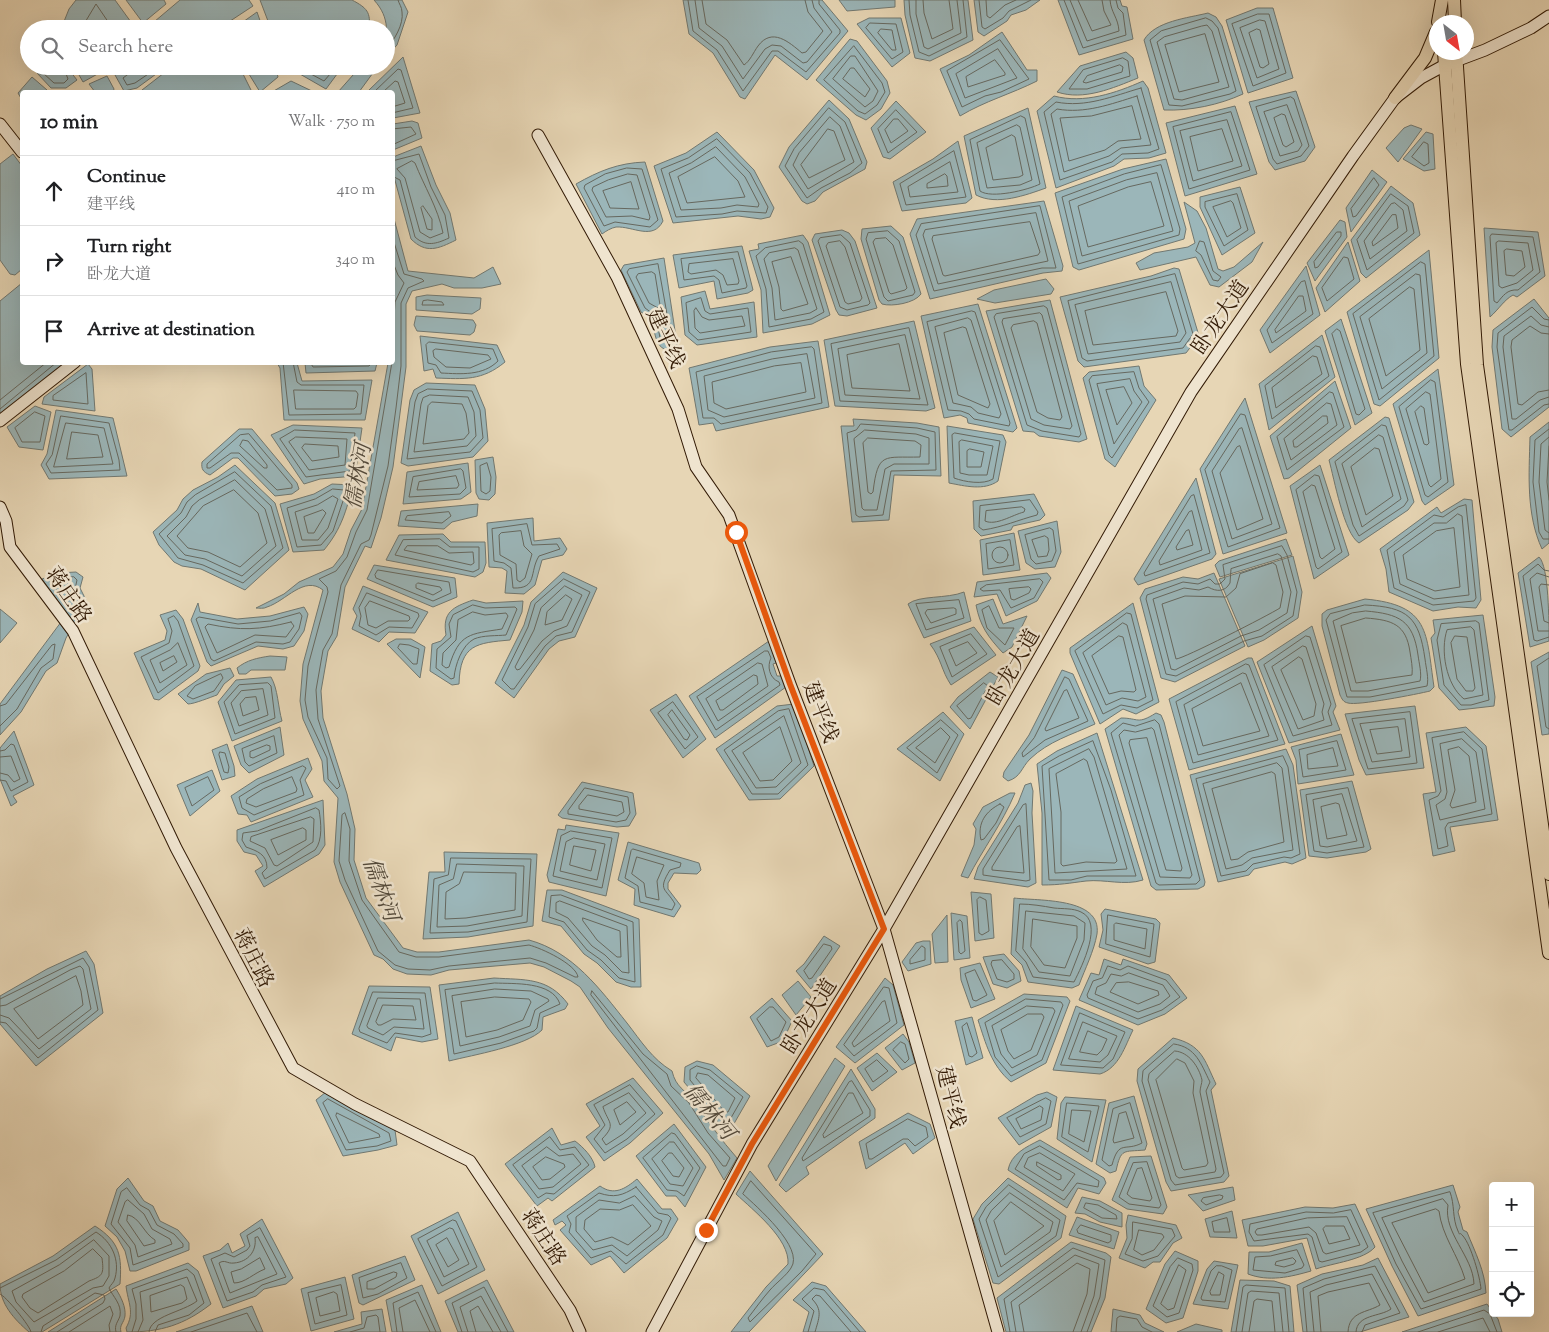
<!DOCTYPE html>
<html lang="en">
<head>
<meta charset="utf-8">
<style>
  body { margin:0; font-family:"Sorts Mill Goudy","Noto Serif SC",serif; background:#f2f2f2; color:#202124 }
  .controls { position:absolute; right:15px; bottom:15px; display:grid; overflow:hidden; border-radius:5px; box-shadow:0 5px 20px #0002 }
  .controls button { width:45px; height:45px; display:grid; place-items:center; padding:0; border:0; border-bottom:1px solid #e0e0e0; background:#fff; color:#202124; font:25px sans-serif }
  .compass { position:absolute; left:1429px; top:15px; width:45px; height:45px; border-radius:50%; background:#fff; box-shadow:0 5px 20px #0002; rotate:149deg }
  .stop { position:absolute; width:15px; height:15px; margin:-11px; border:4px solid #ea580c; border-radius:50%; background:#fff }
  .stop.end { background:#ea580c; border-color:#fff; box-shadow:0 1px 5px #0008 }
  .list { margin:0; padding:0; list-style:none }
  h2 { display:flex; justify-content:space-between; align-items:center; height:65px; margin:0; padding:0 20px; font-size:21px }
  h2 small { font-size:16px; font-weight:400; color:#757577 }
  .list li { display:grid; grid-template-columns:32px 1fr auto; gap:15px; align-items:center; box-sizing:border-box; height:70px; padding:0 20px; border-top:1px solid #e0e0e0 }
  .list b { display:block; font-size:19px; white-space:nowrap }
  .list p { margin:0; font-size:16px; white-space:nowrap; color:#757577 }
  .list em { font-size:16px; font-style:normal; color:#757577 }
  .icon { flex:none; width:28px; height:28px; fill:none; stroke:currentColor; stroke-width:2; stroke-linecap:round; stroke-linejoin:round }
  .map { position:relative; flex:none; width:1549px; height:1332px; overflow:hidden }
  .search { position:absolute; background:#fff; box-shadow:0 5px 20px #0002; left:20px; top:20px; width:375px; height:55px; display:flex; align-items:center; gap:12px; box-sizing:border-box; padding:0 18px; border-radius:28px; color:#757577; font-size:19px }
  .panel { position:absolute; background:#fff; box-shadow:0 5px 20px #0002; left:20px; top:90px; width:375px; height:275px; border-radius:5px }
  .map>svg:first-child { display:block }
  .water { fill:#9bb6b9; stroke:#717871 }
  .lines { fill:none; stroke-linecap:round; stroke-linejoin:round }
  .shore { stroke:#66685f; stroke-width:1 }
  .secondary-casing { stroke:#321a05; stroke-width:13 }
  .primary-casing { stroke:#321a05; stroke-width:14 }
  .secondary { stroke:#efe4cf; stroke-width:11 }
  .primary { stroke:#e7d6b5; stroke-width:12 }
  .route { stroke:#ea580c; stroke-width:6 }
  .labels { text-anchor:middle; stroke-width:5; stroke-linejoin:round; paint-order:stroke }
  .street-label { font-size:21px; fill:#321a05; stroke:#efe4cf }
  .water-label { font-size:22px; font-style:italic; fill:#52493b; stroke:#efe4cf }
</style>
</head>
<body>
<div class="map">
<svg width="1549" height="1332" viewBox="0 0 1549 1332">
  <rect width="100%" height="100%" fill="#e7d6b5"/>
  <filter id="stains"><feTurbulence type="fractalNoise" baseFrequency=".004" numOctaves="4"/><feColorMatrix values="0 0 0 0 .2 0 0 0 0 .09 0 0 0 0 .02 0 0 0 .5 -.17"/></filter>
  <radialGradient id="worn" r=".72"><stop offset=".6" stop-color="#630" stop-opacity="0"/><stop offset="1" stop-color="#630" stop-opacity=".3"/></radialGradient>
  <g class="water">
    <polygon points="76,0 115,0 136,29 61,29 69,9"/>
    <polygon points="126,0 164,0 166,4 143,23"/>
    <polygon points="180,0 249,0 253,6 218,29 149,29 148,27"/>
    <path d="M260 0H352C367 8 371 12 369 29H271Z"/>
    <path d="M374 0H402L408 12 397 45 386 57C386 33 391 19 374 0Z"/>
    <polygon points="683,0 822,0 848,31 807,80 775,55 745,99 740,97 713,53 689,34"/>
    <polygon points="839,0 895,0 895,7 847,11"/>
    <polygon points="904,0 968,0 973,40 930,61 915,58 905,15"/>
    <polygon points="974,0 1040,0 1026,10 1011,15 1007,21 984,36 978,32"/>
    <polygon points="1058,0 1120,0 1122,6 1127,7 1133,39 1079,55"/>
    <polygon points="1257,8 1273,8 1293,78 1248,93 1226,20"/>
    <polygon points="257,12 263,29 233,29"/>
    <path d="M1208 13 1216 17 1222 26 1243 94C1219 105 1190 111 1164 110L1144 40C1155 21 1188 18 1208 13Z"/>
    <polygon points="869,18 901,18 910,53 892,67 857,24"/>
    <path d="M1002 32 1027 70H1037V81C1011 94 985 101 960 116L940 69 969 55Z"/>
    <polygon points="850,39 857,41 887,81 890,93 881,109 866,120 856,115 816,80"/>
    <path d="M1126 52 1133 58 1138 78C1113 88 1084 101 1057 92L1080 66Z"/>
    <polygon points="403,57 420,113 393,118 392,92 367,92"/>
    <polygon points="39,66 66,66 77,80 66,88 51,88 37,73"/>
    <polygon points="74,66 119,66 107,73 103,71 83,82"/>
    <polygon points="131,66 167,66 137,88 124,91 115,75"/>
    <polygon points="173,66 239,66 252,92 144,92 142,90"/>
    <polygon points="244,66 275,66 278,77 260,92"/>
    <polygon points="286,66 343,66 326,89"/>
    <polygon points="361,66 378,66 359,92 338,92"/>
    <polygon points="107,76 114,89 113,92 95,92 89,84"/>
    <polygon points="32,77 47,90 46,92 22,92 22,100 18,93"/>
    <polygon points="291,81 314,92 272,92"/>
    <path d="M1143 81 1148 88 1166 153 1149 158 1124 159 1114 166 1056 188 1037 111 1054 96C1084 104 1116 93 1143 81Z"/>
    <polygon points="1296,91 1315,147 1305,161 1275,170 1269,162 1249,102"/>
    <polygon points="829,100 849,119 867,162 865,169 823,192 815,201 807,204 802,201 779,167 789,147"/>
    <polygon points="896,101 926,132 890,159 883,157 871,128"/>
    <polygon points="1235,106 1257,174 1185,196 1166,123"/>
    <path d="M1028 108 1046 188C1026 195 997 206 976 195L964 136Z"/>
    <polygon points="412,121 418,123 422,138 393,150 393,124"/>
    <polygon points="1411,125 1422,129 1398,162 1386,148 1404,128"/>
    <polygon points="717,132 754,170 774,208 770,217 761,219 738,216 673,223 654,166 686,153"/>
    <polygon points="1426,132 1433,134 1435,169 1424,171 1403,159"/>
    <polygon points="958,141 972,198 966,203 902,211 893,182 933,159"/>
    <path d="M421 146 436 185 450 213 456 240C438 249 426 254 411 239L393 173V157Z"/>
    <polygon points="13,154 22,166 22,269 15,275 10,274 0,260 0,164"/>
    <polygon points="1166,159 1186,229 1184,239 1079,270 1073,267 1055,193 1123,169"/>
    <path d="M645 162 663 221C653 241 633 226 616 227 611 228 606 231 602 234L576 184C599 171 618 163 645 162Z"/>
    <polygon points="1372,170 1387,182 1351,232 1346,208"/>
    <polygon points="1391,186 1413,203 1420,235 1366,278 1361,273 1351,240"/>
    <polygon points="1240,187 1255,233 1222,255 1200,207 1200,197"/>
    <polygon points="1044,201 1063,266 1062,271 1043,273 930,299 910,234 917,219"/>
    <polygon points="1184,202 1197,211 1206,228 1218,269 1223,271 1234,267 1263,242 1252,262 1219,287 1210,285 1196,257 1140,270 1136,263 1154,253 1188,247 1195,243"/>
    <path d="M393 215 408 271 474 278 493 267 501 284 482 288H454L442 284 412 291 406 304V367L393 467 381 518 371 548 365 546 345 587 337 636 328 651 321 691 323 718 347 794 355 829 354 860 366 898 403 948 417 952H439L529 940C573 952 600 989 627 1023 641 1041 652 1059 672 1071 676 1088 685 1089 694 1102 708 1121 721 1140 737 1158L724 1180 709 1154 608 1028 580 987 571 981 544 967 530 963 449 970 431 975 407 974 393 969 383 959 374 955 340 882 334 862 338 798 324 781 322 761 303 719 300 701 303 664 323 590C304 575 286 601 267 607 264 609 259 608 256 608L284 594 299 582 333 567 343 554 351 530 362 509 388 363 392 362Z"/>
    <polygon points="1340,220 1345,222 1347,237 1315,281 1307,263"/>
    <path d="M891 226 903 237 921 294C915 303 892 307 882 304L879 300 861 239 862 229Z"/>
    <path d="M1484 228 1538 232 1545 276 1517 297 1513 295C1504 300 1499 309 1490 317Z"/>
    <polygon points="842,230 849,233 855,241 877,308 847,316 839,315 836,310 812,240 815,234"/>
    <polygon points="803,235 808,242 830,315 812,324 763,333 761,290 749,251 759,249 758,244"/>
    <polygon points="1348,242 1360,281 1325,312 1316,288"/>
    <polygon points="742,246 753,290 748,293 717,299 714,281 679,288 673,255"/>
    <polygon points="1429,250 1439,358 1380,406 1374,404 1347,312"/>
    <path d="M664 258 677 344V349C654 355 656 333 651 318L641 312 621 270 624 265Z"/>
    <polygon points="1306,266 1320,315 1270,353 1260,330"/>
    <polygon points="1174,268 1179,269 1199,336 1186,353 1084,367 1078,361 1060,297 1151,276"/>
    <polygon points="1046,279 1054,289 1051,294 995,303 977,299 994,290"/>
    <polygon points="22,283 22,362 65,363 0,415 0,301"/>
    <polygon points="705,291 710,309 754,302 757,337 697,345 685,335 681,297"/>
    <polygon points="427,295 481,298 480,309 472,314 416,310 416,297"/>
    <polygon points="1534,299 1549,318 1549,407 1511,437 1502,429 1492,347 1493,330"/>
    <polygon points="1050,300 1087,439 1079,442 1039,436 1034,432 1023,431 986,311"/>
    <polygon points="978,304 1017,428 1013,432 968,423 967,418 960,415 944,418 921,316"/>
    <polygon points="416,316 473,320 476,325 474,332 470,335 417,331 414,325"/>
    <polygon points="1341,319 1372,413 1355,425 1325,331"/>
    <polygon points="914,321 935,408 926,411 835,406 824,340"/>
    <polygon points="1322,335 1335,377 1269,430 1259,384"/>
    <path d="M420 336 497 345 505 362C482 381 464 379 436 378L433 369 424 371Z"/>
    <polygon points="818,341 829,407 716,431 713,423 699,425 689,368 770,347"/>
    <polygon points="277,363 297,363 302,381 372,380 365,420 284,420 280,368"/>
    <polygon points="305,363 305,362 377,363 375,371 306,373"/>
    <polygon points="88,364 92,369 95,411 42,404 44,397"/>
    <polygon points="1139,366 1144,386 1156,400 1115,467 1105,459 1083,378 1089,372"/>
    <polygon points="1438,369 1454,485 1425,505 1422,501 1393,404"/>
    <polygon points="1335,381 1351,428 1289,478 1284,479 1270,436"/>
    <polygon points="426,383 475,385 485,409 488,441 473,457 408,466 401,463 410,400 414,390"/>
    <polygon points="1245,398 1287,533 1223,554 1200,469"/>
    <polygon points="35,406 51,412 43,450 19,447 7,427"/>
    <polygon points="56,410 113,418 127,476 49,479 41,465 47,454"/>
    <path d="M1385 417 1389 418 1414 502 1408 510 1359 543C1344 534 1334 478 1329 460Z"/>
    <polygon points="853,419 917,423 939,427 941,476 894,475 889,520 852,522 841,426 854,426"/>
    <path d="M1549 422V543L1542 549C1526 514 1529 475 1530 437Z"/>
    <polygon points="293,425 362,428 355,476 320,479 304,484 271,435"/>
    <path d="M947 426 1003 435 1006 442 998 481C984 491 965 486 949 483Z"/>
    <path d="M239 429H252L297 483 299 489 292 494 275 496 238 458H233L210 475C203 472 201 469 202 462Z"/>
    <polygon points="493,457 496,477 495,494 489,500 479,499 476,493 475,460"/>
    <polygon points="468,463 471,492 461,499 403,504 407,472"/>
    <polygon points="235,465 275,503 289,550 245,590 201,569 182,566 174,562 159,545 153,532 177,510 183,499 193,490 218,477"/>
    <polygon points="1320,465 1349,555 1314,579 1290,486"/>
    <polygon points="1196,478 1216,554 1212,559 1138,585 1134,579"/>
    <path d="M332 484 353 485C346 511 342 528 324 550L293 552 280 504 314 494Z"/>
    <polygon points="1034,494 1045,515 1040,520 1013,526 1011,530 981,536 974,529 973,501"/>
    <polygon points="1464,499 1472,500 1481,600 1476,608 1458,607 1433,611 1389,592 1386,569 1380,549 1437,507 1441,513"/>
    <polygon points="478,504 477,516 452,522 444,529 398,526 401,511"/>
    <polygon points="533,518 534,541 560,538 567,549 563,555 542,560 535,585 524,594 505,593 507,571 502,568 489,567 487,523"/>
    <polygon points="1057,521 1061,552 1055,567 1035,569 1026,563 1018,531"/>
    <polygon points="1014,533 1020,570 983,575 980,540"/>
    <polygon points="443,534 451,542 485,542 486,563 483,572 475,577 386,560 399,535"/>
    <polygon points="1286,539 1292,555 1220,577 1215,565 1219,561"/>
    <polygon points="1293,556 1302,592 1298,618 1264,640 1248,647 1219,579"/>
    <path d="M1539 557C1549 566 1549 623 1549 641L1530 647 1518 573Z"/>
    <polygon points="374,565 455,578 457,597 433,607 367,579"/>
    <polygon points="76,572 83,577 80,588 87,602 66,638 57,663 46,671 21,712 0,735 0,704 67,614 42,579 58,573"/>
    <polygon points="563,572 597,588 575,637 559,641 549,649 514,698 495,683 524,625 531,602"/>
    <polygon points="1047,573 1051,578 1037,601 1006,616 997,594 974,597 977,582"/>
    <polygon points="1214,573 1245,646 1175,682 1161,678 1140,598 1145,589 1183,577 1198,579"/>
    <polygon points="363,586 428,612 415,633 389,632 379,642 352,629 357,616 353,609"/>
    <path d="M964 592 971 621 924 638 908 604C919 595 947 599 964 592Z"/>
    <path d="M993 599 1003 624 1027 616 1012 647 1003 653C988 637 980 626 976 605Z"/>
    <path d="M1365 599C1430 605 1426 632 1434 687L1430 691C1418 694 1357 706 1348 703 1343 702 1342 699 1340 695L1322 626V614L1327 610Z"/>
    <path d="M473 600 486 603 523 601 522 612 510 640C477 643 460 644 459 684L452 685 430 671 432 644 441 641 446 635C442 612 453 607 473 600Z"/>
    <polygon points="198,603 200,612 237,619 270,616 304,607 308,614 304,631 294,646 283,649 258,646 211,666 207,662 191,620"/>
    <polygon points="1133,603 1159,702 1136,714 1123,709 1100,724 1070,653 1070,648"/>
    <polygon points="0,609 17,623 0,643"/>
    <polygon points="176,610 183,619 200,666 198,671 159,700 154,699 134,653 165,640 167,631 160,615"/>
    <polygon points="1483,615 1495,697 1494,706 1459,710 1439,688 1431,638 1435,633 1433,620"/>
    <polygon points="1312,626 1336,706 1333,712 1340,730 1289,743 1257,662"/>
    <path d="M974 627 996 655 951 685C941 670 942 660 930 644Z"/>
    <polygon points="396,639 411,639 425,647 420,678 387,644"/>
    <polygon points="769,641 779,662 773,664 777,676 782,676 786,687 715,738 689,696"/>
    <polygon points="1549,652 1549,734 1542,735 1531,662"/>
    <path d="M270 656 287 657 285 670H251L246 674H239L237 668C247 660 257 658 270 656Z"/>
    <polygon points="1248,658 1252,658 1285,744 1189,770 1169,699"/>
    <path d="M230 668 234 676 224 684 217 695C211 697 194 704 188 704L178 694 206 674Z"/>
    <path d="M1062 670 1073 674 1095 724C1071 735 1049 741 1030 759 1021 768 1021 777 1008 781L1003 777 1004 772 1029 735Z"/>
    <polygon points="990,672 998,677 970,729 950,707 958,697"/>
    <path d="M271 677C278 689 278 707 282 721L232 741 218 702 236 680Z"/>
    <polygon points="676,694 706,739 683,758 650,710"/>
    <polygon points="794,704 814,766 780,799 749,800 716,749 777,706"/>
    <polygon points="1415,706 1424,768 1366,775 1359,760 1345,714"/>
    <polygon points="943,712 964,734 940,781 897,749"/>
    <path d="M1156 713 1161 715 1164 722 1205 882 1204 886 1198 889 1156 890 1151 886 1105 729 1121 718C1139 718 1137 725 1156 713Z"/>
    <polygon points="280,727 284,755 249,773 241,765 234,746"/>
    <polygon points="1466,727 1486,746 1498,820 1450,827 1455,851 1433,856 1423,794 1436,792 1426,733"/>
    <polygon points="14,731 34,785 13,796 17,802 11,806 0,779 0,748"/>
    <path d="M1097 733 1143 880C1124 886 1105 879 1086 881 1070 883 1060 885 1042 885V813L1037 764 1057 751Z"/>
    <polygon points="1341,734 1354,775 1298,784 1296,760 1291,747"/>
    <polygon points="227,744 234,766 235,776 222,780 212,750"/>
    <polygon points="1286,749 1293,765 1306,858 1292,864 1285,862 1254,869 1249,875 1218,882 1190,775"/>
    <polygon points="308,758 312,769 305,780 313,797 251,822 247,815 238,814 231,796 257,779"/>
    <polygon points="212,770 220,791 190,816 177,785"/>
    <polygon points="1352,781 1371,849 1366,852 1327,858 1309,856 1300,790"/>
    <polygon points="582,782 633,793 636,814 629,826 617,827 562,818 558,815"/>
    <polygon points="1031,783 1033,791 1032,813 1036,883 1028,887 974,879 978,867 1018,803 1025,785"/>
    <path d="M1010 793H1015C1002 824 983 849 968 878L961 876 974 845 976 829 973 824 983 807Z"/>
    <polygon points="323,800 325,845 319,854 264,887 255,871 263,866 256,855 244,852 237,841 237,830"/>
    <polygon points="566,825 619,833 606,896 549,882 547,875 558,829 565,830"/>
    <polygon points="628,842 699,863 701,870 697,874 674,873 668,883 668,889 681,906 674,917 634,905 635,889 618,880"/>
    <polygon points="444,852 537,854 533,926 468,937 423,939 429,872 445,872"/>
    <polygon points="547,890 562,890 639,919 641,987 631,987 616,982 597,963 584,954 561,926 542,921"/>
    <polygon points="971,892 991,894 994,938 975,941"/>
    <path d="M1014 898C1038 901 1102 897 1097 934 1094 951 1085 969 1079 985L1072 988 1028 982 1022 965 1011 954Z"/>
    <polygon points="1105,909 1156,919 1160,923 1155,962 1148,964 1099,947 1103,930 1101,914"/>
    <polygon points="951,913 967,916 970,958 954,960"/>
    <polygon points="947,915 948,962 935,963 932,934"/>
    <polygon points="824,936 840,946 811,989 796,971 804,964"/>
    <polygon points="923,941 930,941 931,964 908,971 902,962 916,943"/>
    <polygon points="86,951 94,964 103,1013 36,1066 0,1024 0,996 47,969"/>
    <polygon points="1004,954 1019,971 1021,981 1007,988 993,984 983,957"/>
    <polygon points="1104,959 1121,965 1123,959 1169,975 1187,998 1165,1014 1138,1025 1079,1000 1091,973 1099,975"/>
    <polygon points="980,963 995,999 971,1008 961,980 960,968"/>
    <path d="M494 978C525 980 548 977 568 1004L565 1009 543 1017 542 1030C526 1046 473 1055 449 1061L439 985Z"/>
    <polygon points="885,978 893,985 904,1025 855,1063 836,1047"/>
    <polygon points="798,981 811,997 796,1015 782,995"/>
    <polygon points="369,986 430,987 438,1039 422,1042 396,1037 391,1051 352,1034"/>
    <path d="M1024 994 1067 997 1070 1001 1046 1063 1011 1082C991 1065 986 1044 978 1020Z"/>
    <polygon points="772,998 792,1021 783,1041 767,1047 750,1017"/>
    <path d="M1076 1006 1133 1030C1125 1046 1119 1068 1100 1074L1053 1070Z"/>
    <polygon points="972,1017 983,1058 966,1065 955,1021"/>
    <polygon points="903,1034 909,1042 915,1063 902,1070 885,1048"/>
    <path d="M1173 1038C1202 1045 1204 1059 1216 1084L1211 1090 1229 1176 1224 1182 1171 1191 1166 1182 1137 1081 1138 1069Z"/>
    <polygon points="877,1053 897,1072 872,1091 857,1068"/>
    <polygon points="835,1058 845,1066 776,1181 768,1166"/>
    <polygon points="697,1061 713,1065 750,1096 728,1134 684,1082 685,1067"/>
    <polygon points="851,1069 875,1109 875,1118 806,1167 809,1174 786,1192 779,1185"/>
    <polygon points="633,1078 663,1113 630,1143 604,1161 586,1137 600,1126 586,1104"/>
    <polygon points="326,1092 395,1130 397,1145 378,1150 343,1156 316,1100"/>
    <polygon points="1047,1092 1057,1097 1051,1127 1019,1145 998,1118 1037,1095"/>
    <path d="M1134 1096 1147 1144 1145 1150C1123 1152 1121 1148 1116 1171L1110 1173 1096 1164 1109 1103Z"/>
    <polygon points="1065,1097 1106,1100 1092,1162 1057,1139 1061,1103"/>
    <polygon points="908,1113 930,1124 935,1138 913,1154 905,1143 866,1169 859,1142"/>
    <polygon points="674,1124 706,1167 685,1207 676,1196 666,1196 636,1156"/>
    <path d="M552 1128 561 1145 575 1141C583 1147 593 1157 595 1167L552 1201 548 1198 537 1206 505 1164Z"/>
    <path d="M1040 1140 1104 1178 1106 1183 1099 1194 1078 1188 1067 1208 1008 1170C1011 1154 1026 1147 1040 1140Z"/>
    <polygon points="1151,1156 1167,1207 1163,1214 1127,1209 1112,1200 1130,1157"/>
    <path d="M750 1171 823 1254 749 1332H731L766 1287 788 1264C790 1239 753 1210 736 1194Z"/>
    <polygon points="128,1178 144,1201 153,1206 160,1221 178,1230 185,1238 189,1243 189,1250 136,1271 130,1271 125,1251 117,1237 105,1226 117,1189"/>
    <polygon points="1008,1178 1066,1216 1061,1238 999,1284 993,1283 973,1219 982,1204"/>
    <path d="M637 1179 662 1209H671L678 1219 667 1238 624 1273 610 1256 591 1265 560 1230 566 1225 562 1221 555 1225 553 1220 600 1186C614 1196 625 1189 637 1179Z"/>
    <path d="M1453 1185 1460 1207 1458 1212 1463 1230 1467 1232C1475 1252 1485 1271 1486 1293L1418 1316 1392 1266 1366 1209Z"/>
    <polygon points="1233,1187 1235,1200 1203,1211 1188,1195"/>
    <polygon points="1082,1197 1100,1201 1122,1213 1122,1227 1100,1222 1085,1214 1075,1213"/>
    <path d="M1355 1204 1375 1247C1364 1260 1333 1263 1316 1269L1307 1238 1263 1246H1248L1242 1220 1305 1207 1333 1208Z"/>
    <polygon points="1232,1211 1237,1238 1210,1237 1205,1219"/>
    <polygon points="458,1212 485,1270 438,1294 411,1236"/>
    <polygon points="1128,1215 1176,1225 1182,1238 1173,1243 1160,1262 1153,1262 1145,1268 1119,1258 1127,1238 1126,1225"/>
    <polygon points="1077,1217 1119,1232 1114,1249 1069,1235"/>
    <polygon points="262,1219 293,1278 286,1284 264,1289 256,1296 223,1308 203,1256 220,1250 228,1243 232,1253 245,1246 240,1234"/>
    <path d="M95 1226C120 1242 122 1256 120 1284L42 1332H29C14 1319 0 1304 0 1284L53 1256Z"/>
    <polygon points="1071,1242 1106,1253 1111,1257 1105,1298 1091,1332 1006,1332 997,1298"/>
    <path d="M1302 1243 1311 1271C1290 1277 1269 1282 1248 1274L1249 1252H1269Z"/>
    <polygon points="1175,1251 1198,1261 1198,1271 1183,1318 1166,1323 1146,1309 1165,1264"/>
    <polygon points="405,1256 415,1280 363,1305 359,1303 352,1275"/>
    <polygon points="1378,1258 1409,1317 1360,1332 1303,1332 1297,1285 1322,1274 1363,1265"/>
    <polygon points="1214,1261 1238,1265 1228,1309 1193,1304 1207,1269"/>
    <path d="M188 1263 198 1271 211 1304C184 1325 161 1332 127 1332L126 1328C135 1312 128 1303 126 1286Z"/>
    <polygon points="345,1277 354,1319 311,1331 301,1289"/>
    <polygon points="487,1280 514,1332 458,1332 445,1301"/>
    <polygon points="1240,1280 1274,1281 1290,1286 1294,1332 1231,1332"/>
    <polygon points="812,1282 826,1286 866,1332 803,1332 809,1312 793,1300"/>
    <polygon points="422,1285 441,1332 392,1332 386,1300"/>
    <path d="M116 1289C121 1297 126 1307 125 1316 124 1323 119 1325 121 1332H48Z"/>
    <polygon points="1487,1304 1498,1319 1502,1332 1402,1332"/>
    <polygon points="252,1306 263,1332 176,1332"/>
    <polygon points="382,1309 386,1332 334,1332 362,1324 361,1312"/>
    <polygon points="1113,1309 1140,1315 1145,1323 1164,1332 1111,1332"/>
    <polygon points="1196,1324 1222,1330 1222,1332 1177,1332"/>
  </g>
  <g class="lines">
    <g class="shore">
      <polyline points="688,0 693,31 717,50 743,91 772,51 778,51 806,72 840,33 840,30 819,4 819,0"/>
      <polyline points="695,0 699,28 722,46 743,79 765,49 772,45 781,46 803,63 807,62 832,32 814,8 812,0"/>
      <path d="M702 0 706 24 727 40 744 65C750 61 753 53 758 46 772 27 789 42 802 53L806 52 823 31 808 12 805 0"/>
      <polyline points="909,0 910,15 919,52 929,56 967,37 963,0"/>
      <polyline points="916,0 916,14 924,47 928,49 961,33 957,0"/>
      <polyline points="923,0 924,13 932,39 953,29 949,0"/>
      <polyline points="979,0 982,27 985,29 1003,18 1009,11 1031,0"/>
      <polyline points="986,0 987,16 990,18 1005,5 1016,0"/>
      <polyline points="1064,0 1083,48 1126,35 1123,13 1118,8 1116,0"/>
      <path d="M1070 0 1087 41 1119 31C1118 17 1111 13 1110 0"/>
      <polyline points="1078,0 1092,31 1111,25 1104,11 1102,0"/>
      <polygon points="1258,14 1269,14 1286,73 1253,86 1232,24"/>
      <polygon points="1206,18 1212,21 1218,28 1236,91 1230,94 1182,106 1169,105 1150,40 1161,31"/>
      <polygon points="1260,20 1265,21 1279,69 1257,78 1240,28"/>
      <polygon points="870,23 896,24 903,52 892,59 866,28"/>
      <polygon points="1202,26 1207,25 1212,31 1229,87 1182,100 1174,99 1157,42 1164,37"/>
      <polyline points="81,29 96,4 113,29"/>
      <polygon points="881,29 892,30 896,50 892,50 878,33"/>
      <polygon points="1257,29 1260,30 1269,64 1263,68 1260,67 1249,33"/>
      <polygon points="1205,34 1219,82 1179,92 1165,45"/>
      <polygon points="1000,40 1029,79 1001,92 985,96 962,107 947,71"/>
      <polygon points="854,46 882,83 885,92 877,105 865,114 858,111 824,80"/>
      <path d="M386 49C394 41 404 24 402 12 402 7 399 4 398 0"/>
      <polygon points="998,49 1017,78 965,98 956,74"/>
      <polygon points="851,56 855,56 878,91 873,101 865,107 833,79"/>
      <polygon points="1123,58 1128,61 1130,76 1087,89 1069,89 1083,70"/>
      <polygon points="995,60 1005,73 1005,75 968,87 966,77"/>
      <polygon points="1120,65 1123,67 1122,72 1086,83 1083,82 1087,76"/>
      <polyline points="43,66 43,73 54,83 64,83 68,79 63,66"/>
      <polyline points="132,66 131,72 123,78 127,85 135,83 160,66"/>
      <polyline points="296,66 324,81 337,66"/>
      <polygon points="851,68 854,68 870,89 865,97 843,79"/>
      <path d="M1141 88 1159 149 1148 153 1122 154 1112 162 1060 180 1044 112 1056 102C1086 108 1113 96 1141 88Z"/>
      <polyline points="374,92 398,69 401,70 413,108 392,113"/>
      <polyline points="383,92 395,81 398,82 405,103 392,107"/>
      <path d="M1137 96 1151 145 1121 148 1109 156 1064 172 1051 114 1057 109C1085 114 1111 104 1137 96Z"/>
      <polygon points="1291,97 1294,99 1309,146 1301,156 1277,164 1273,159 1256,107"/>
      <polygon points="1287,105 1302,145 1298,151 1280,156 1264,112"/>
      <polygon points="1132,106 1141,139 1118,141 1105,150 1069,161 1060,118 1091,116"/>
      <polygon points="829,108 845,122 862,163 850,173 821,188 807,198 785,166 794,149"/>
      <polygon points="896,110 917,132 888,153 878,129"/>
      <polygon points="1231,112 1250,170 1189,189 1173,127"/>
      <polygon points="1282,114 1285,115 1294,142 1286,147 1283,145 1274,118"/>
      <path d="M1021 116 1025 118 1040 184C1028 190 991 199 980 191L970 140Z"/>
      <polygon points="830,117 840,126 854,162 808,189 793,165 799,153"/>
      <polygon points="894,119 898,119 908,131 891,143 885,130"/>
      <polygon points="1227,120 1242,166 1193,181 1180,131"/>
      <polygon points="1017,125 1020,127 1032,180 1020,185 987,188 977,143"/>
      <polyline points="392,129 411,127 416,134 392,145"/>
      <polygon points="828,129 834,131 845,160 809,178 801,165"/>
      <polygon points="1222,129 1233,161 1198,171 1190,137"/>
      <polygon points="1012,135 1015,137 1023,175 1019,177 993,180 986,148"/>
      <polygon points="717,139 750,173 768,207 766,213 737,211 722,214 676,217 661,169 688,158"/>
      <polygon points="1424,142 1428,144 1429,163 1424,166 1412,157"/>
      <polygon points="716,147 745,177 759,204 758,207 737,205 721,208 681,210 669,173 691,163"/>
      <polygon points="954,151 966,197 906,205 900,184"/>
      <polygon points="715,157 738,181 745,197 687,203 678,177"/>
      <path d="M392 161 419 154 431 187 445 215 449 238C436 244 426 247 415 237L400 180 392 176"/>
      <path d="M412 161 415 163C424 186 438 208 443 233L430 238 420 232 405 178 397 169Z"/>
      <polygon points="950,162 958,192 910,197 908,187"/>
      <polygon points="1161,165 1180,229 1179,235 1078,264 1062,197 1124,174"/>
      <polygon points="627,168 642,169 658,220 650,227 615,222 604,226 584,188 585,185 605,174"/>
      <polygon points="1157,173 1173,231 1082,256 1069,201 1126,180"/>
      <polygon points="628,174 637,175 650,217 649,220 632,216 606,217 592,190 593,187 608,180"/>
      <polygon points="945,174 947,176 948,186 927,188 927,184"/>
      <polygon points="1374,178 1379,185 1356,216 1353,217 1351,209"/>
      <polygon points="631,182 639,209 610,208 603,191"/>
      <polygon points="1151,182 1164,226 1088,247 1078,206 1128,187"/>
      <polygon points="1237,194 1248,230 1224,246 1205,207 1205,202"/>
      <polygon points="1391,194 1408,206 1414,233 1367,270 1357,240"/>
      <polygon points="1231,201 1233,203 1241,228 1227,237 1213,207"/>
      <polygon points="1395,203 1403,210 1407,231 1370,259 1364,241 1391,204"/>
      <polygon points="423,206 432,219 432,230 427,229 421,208"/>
      <polygon points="1040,206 1056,268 1042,268 934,291 916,235 921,224"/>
      <polygon points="1036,213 1048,261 938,284 923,235 925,230"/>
      <polygon points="1396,215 1398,228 1373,246 1372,242 1392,215"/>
      <polygon points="1030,222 1040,252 1038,255 945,276 943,275 932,239 933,236"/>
      <polygon points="888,231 899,241 915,292 913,295 888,301 884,297 866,239 868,233"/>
      <polygon points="1337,232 1341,232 1341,236 1318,267 1315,268 1314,262"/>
      <path d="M1492 234 1533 237 1540 272 1518 290C1507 289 1503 296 1497 303L1494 301 1490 237Z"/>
      <polygon points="841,235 850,243 870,303 868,305 847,310 840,307 818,241 820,238"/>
      <polygon points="886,238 893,245 907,288 905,290 891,294 889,292 873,242 875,239"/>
      <polygon points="799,241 803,244 824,312 811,319 769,327 766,289 756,256 765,248"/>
      <polygon points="840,241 845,247 862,298 860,301 848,304 845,302 826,246 828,243"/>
      <polygon points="1200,241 1204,242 1213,271 1221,277 1218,281 1213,280 1201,255 1196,251"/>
      <polygon points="1499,241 1528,243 1533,270 1517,283 1502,288 1499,286 1496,243"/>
      <polygon points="795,248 798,250 817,309 810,313 775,320 772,288 764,259 769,253"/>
      <polygon points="1507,249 1522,251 1525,267 1514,276 1506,275 1504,251"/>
      <polygon points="738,252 747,286 746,288 722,293 719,280 714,276 684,280 681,259"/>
      <polygon points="791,257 808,304 783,311 781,309 779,287 772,262"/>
      <polygon points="1344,257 1348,258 1354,279 1327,301 1322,288"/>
      <polygon points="733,259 739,281 738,284 727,285 723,275 716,270 691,274 688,272 689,264"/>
      <polyline points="392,260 398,275 404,283 395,302 392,352"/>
      <polygon points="1421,262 1425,264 1434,356 1379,400 1353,314"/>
      <polygon points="658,264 672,342 670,344 660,338 656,316 645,308 627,272 629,269"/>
      <polygon points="652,272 655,274 660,305 658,308 649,303 636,277 638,274"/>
      <polygon points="1175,274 1193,334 1183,348 1087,361 1082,358 1068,301"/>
      <polygon points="1416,274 1420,275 1427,353 1382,389 1360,317"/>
      <polygon points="1305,281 1313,314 1272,343 1267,330 1301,282"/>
      <polygon points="1171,282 1186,333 1180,342 1088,354 1075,305"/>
      <polygon points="1410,287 1414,289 1420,350 1386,376 1369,319"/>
      <polygon points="1166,292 1178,331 1176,336 1093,345 1085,311"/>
      <polygon points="1299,296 1303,296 1306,311 1276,333 1275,330"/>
      <polygon points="701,298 705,311 710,314 748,308 751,332 698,340 689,332 686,303"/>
      <polygon points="428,300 442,302 444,305 422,305 423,301"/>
      <polygon points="1044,306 1047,308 1081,434 1079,437 1042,431 1027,425 994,317 996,314"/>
      <polygon points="696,308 702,317 709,320 742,316 745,326 700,333 695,328 694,311"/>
      <polygon points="972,311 975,312 1010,423 1009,426 974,419 969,414 961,411 948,410 927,322"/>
      <polygon points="1040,313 1042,315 1072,426 1070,429 1044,425 1031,419 1002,322 1003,319"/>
      <polygon points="968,318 971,320 1001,414 999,418 978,413 971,407 953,403 935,327"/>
      <polyline points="1549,320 1544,319 1532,307 1498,333 1497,347 1509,430 1512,430 1544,405 1549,404"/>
      <polygon points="1034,321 1037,323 1062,417 1060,420 1048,418 1037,412 1011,328 1013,325"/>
      <polygon points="963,327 966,328 990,404 988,408 958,395 944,333"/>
      <polyline points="1549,327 1541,325 1531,316 1504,336 1503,347 1512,419 1516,419 1540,400 1549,397"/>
      <polygon points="909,328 928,405 840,401 831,344"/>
      <polygon points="1337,329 1340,331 1365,409 1359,415 1356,414 1332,334"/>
      <polyline points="1549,334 1541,333 1530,326 1512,340 1511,347 1518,404 1522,405 1538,392 1549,390"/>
      <polygon points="905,335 920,399 845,395 838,349"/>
      <path d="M429 342 493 349 498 361C483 376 461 374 441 373L436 365 428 363 426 345Z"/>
      <polygon points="899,344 910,391 852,388 847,355"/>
      <polygon points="1316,346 1320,347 1329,376 1272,419 1265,386"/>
      <polygon points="812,347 814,349 822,403 721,424 714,418 703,418 696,372 771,352"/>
      <polygon points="436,349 488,355 491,359 470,368 446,367 434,357 433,351"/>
      <polygon points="807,354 815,398 724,417 708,410 704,376 772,359"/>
      <polygon points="1313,356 1317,357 1322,374 1276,408 1272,388"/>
      <polyline points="283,362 289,415 361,414 364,385 301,385 297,382 293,362"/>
      <polyline points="310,362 313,367 369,366 372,362"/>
      <polyline points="392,362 367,510 356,532 347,557 336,571 319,579 327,587 328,592 308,666 305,700 308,717 327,758 328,779 337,789 340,786 318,719 316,690 323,650 332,634 341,585 361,544 369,540 371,535 388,466 396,408 401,366 401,303 408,288 424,281 422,279 404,274 392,236"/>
      <polygon points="801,363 806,392 726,409 714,403 712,382 774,366"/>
      <polygon points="1134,372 1139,388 1149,402 1112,458 1109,455 1089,380 1092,376"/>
      <polygon points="86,373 88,404 53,400 53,396"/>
      <polygon points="1130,379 1134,391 1142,402 1114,444 1097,384"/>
      <polygon points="1431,380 1435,382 1448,482 1428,497 1425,495 1399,407"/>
      <polygon points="1124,387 1132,403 1117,425 1106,390"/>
      <polygon points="428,389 472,391 480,410 483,438 470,452 407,459 415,402 418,394"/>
      <polygon points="294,390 356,391 358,394 356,407 354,409 296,409"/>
      <polygon points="1330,392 1333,393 1344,427 1287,470 1277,437"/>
      <polygon points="1426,392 1430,394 1441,479 1431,487 1429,485 1406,409"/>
      <polygon points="430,395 468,397 474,412 476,436 467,446 414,452 421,404 423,398"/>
      <polyline points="0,400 47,362"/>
      <polygon points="432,402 462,404 466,413 469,433 464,439 423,444 428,406"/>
      <polygon points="1327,403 1331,404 1337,425 1291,460 1284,439"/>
      <polygon points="1421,406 1424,408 1429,443 1427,445 1424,444 1415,412"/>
      <polyline points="0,409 57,362"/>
      <polygon points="35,412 45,416 40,442 22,442 15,428"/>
      <polygon points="1241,414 1245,415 1280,528 1228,547 1205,470"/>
      <polygon points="61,416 109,423 119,460 120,470 51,473 46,464 52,455"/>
      <polygon points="1323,416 1327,416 1328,423 1297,447 1294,447 1293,441"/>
      <polygon points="66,423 104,428 113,464 54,467"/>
      <polygon points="861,424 917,428 935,432 936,470 891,471 883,515 859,517 856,515 847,433 856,430"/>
      <polygon points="1382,425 1386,426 1408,500 1404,506 1359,536 1353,525 1335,462"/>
      <polygon points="1242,428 1272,524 1232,539 1212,471 1239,429"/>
      <polyline points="1549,429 1535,440 1533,482 1539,532 1543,539 1549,539"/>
      <polygon points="295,430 355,433 350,471 306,477 280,439"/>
      <polygon points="865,430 916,434 929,438 929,464 894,464 885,469 877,510 864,510 862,508 854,439"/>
      <polygon points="72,432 98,435 103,457 67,459"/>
      <path d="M955 433 1000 441 993 479C983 485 965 482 954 478L952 435Z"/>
      <polygon points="249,434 292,485 292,488 277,490 239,453 231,453 210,468 207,468 207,464 240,435"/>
      <polygon points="1379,435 1383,437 1401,499 1362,527 1342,464"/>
      <polygon points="296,437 347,439 345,465 309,470 289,442"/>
      <polyline points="1549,437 1541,444 1539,482 1545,530 1549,533"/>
      <path d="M868 438 915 441 921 445 920 457C884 458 878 451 873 492L871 494 868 492 863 443Z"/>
      <polygon points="243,440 248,441 267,465 267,468 264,468 240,446"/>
      <polygon points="962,440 993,446 987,475 969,475 960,473 959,442"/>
      <polygon points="305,444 338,446 339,457 312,461 302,448"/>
      <polygon points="1240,446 1263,519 1237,530 1220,473 1237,447"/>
      <polyline points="1549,446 1547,482 1549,500"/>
      <polygon points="1375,448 1379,449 1393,496 1366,515 1351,467"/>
      <polygon points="970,449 984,452 981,467 967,467 967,451"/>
      <polygon points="487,463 491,477 490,491 486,494 481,491 480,466"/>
      <polygon points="461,469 463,471 466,488 460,494 409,497 413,477"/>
      <polygon points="235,472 271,506 283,548 243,583 203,565 178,558 159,534 181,513 187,502 195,495"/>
      <polygon points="1315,475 1319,476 1342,552 1318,569 1316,567 1296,490"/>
      <polygon points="456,476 459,485 457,488 417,490 419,482"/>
      <polygon points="235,480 265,509 276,546 242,576 205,559 185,555 167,536 186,517 192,506 199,500"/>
      <polygon points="1312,485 1315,486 1335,549 1322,559 1320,557 1303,492"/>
      <polygon points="333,489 344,490 346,492 333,531 321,545 297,547 287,508 315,499"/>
      <polygon points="234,490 258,513 267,543 240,567 208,552 188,548 177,536 203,506"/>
      <polygon points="1194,495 1210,553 1145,576 1144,573 1191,496"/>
      <polygon points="333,496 338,499 328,528 318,540 302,540 295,512 317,505"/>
      <path d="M1030 500 1038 512 1037 515C1018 520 1003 527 983 530L979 527 980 506Z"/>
      <polygon points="1466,505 1476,598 1474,601 1433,605 1394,588 1387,550 1434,515 1443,517 1458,507"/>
      <path d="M1022 507 1025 509 1024 512C1012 515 996 526 985 521L986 511Z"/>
      <polygon points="323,510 326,513 314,533 308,533 304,517"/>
      <polygon points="1192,511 1202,550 1160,565 1159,561 1189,512"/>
      <polygon points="449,512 451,516 442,523 405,520 407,516"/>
      <polygon points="1458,514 1462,516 1469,595 1434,599 1400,584 1394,552 1434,523 1446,523"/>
      <path d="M527 524 532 545 557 544 560 549 539 556C529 572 538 589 513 588L511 568 504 563 494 561 492 529Z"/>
      <polygon points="1050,528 1053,530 1056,551 1052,561 1036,564 1031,559 1025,535"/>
      <polygon points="1454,528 1460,587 1435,591 1407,579 1403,555 1436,531"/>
      <polygon points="1189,530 1193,545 1177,550 1176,547 1186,531"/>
      <polygon points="521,531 524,546 532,554 525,578 520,582 517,580 516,564 500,555 499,535 501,533"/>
      <polygon points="1045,536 1048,538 1049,550 1047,556 1038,557 1032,540"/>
      <polygon points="440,539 450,547 479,547 479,569 473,572 395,555 403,540"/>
      <polygon points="1010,540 1014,565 988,569 986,544"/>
      <polygon points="438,546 449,553 473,552 474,563 471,565 404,550 407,546"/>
      <polygon points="1282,546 1287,555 1297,592 1293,616 1262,636 1244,641 1176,676 1166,674 1146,599 1147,595 1183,582 1198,584 1210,579 1215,584 1220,584 1225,579 1223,565"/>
      <circle cx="1000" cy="555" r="8"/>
      <path d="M1278 554 1281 556 1291 592 1287 613 1259 630 1241 636 1175 670 1171 669 1153 599 1184 588 1199 590 1208 587C1217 592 1225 592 1230 583L1231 569Z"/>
      <path d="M1273 563 1276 565 1283 592 1280 608C1269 615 1183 659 1176 659L1162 604 1185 596 1226 597 1236 588 1240 574Z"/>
      <polygon points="378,570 449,582 451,593 433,601 376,578 375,575"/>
      <polyline points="1549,571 1544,570 1538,564 1523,576 1534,640 1537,641 1549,637"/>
      <polygon points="74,577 77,580 75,589 81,601 73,612 51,582 59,578"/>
      <polyline points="1549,577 1537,573 1530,579 1538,631 1549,631"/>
      <polygon points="564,579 590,592 572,632 556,636 545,646 514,689 511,689 502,680 528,627 535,604"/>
      <polygon points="1040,579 1043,582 1034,598 1011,608 1000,590 983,591 980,589 986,585"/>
      <polygon points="418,583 440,587 442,590 433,595 416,588 416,585"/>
      <polyline points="1549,585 1541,584 1539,587 1544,621 1549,623"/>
      <polygon points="565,586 582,595 567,626 554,631 542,641 520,669 517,670 515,667 534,630 541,608"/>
      <polygon points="1029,587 1031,589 1029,593 1014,600 1011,599 1009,589"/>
      <polygon points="367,593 418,613 419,616 412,628 389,627 376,635 359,626 361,616 359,608"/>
      <polygon points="566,595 572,599 562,620 545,625 547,612"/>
      <polygon points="959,600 964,618 926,630 916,604"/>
      <polygon points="370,601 409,616 410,619 408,621 388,621 376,628 368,625 365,608"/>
      <path d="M473 605 485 608 515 607 517 609 506 635C497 636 483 635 474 639 462 645 455 665 454 678L451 679 436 668 437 649 451 637 449 624 453 615Z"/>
      <path d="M1365 605C1408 607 1419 617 1425 659 1426 668 1429 678 1427 686L1370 697H1347L1326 620 1330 614Z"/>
      <polygon points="989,606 999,628 1014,628 1005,645 987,628 982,610"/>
      <polygon points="954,608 956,609 956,614 931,623 925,613 927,610"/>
      <path d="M1366 611C1399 614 1413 620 1418 655 1419 663 1422 674 1420 681L1368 691H1351L1333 621 1352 613Z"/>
      <path d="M473 612 485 615 506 613 508 616 502 629C470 634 459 633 449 667L446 668 442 665 443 653 456 640 458 620Z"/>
      <polygon points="300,613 302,616 299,629 290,642 283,644 256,642 214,661 211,659 196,619 199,617 238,624 270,621"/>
      <polygon points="1127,613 1131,614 1153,700 1137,708 1121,705 1103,714 1075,651"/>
      <polygon points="174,616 178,621 194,666 158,693 141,657 169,643 172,631 168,619"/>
      <path d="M1366 618C1392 620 1406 624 1410 652 1411 659 1413 668 1412 675L1356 683 1341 626Z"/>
      <polygon points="1476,621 1479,623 1489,700 1471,705 1461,705 1444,685 1437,640 1441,624"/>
      <path d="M291 622 294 626 286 637 255 635 217 653 205 627 208 624C241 631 259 630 291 622Z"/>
      <polygon points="1123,623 1127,625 1146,697 1138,701 1122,698 1106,705 1083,653"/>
      <path d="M1471 627 1474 630 1483 695 1464 699C1446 685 1440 650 1447 630Z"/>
      <polygon points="971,634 987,654 952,677 940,647"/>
      <polygon points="1119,636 1123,637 1136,690 1134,692 1121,691 1109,694 1092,656"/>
      <polygon points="1306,636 1310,637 1331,704 1328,712 1332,725 1293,736 1264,665"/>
      <polygon points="1455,636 1467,637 1475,688 1473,691 1466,691 1457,679 1451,643"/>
      <polygon points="968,642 977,653 956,666 949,650"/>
      <polygon points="178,643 187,665 160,683 150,660 170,650"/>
      <polygon points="400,644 409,645 419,649 417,664 413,664 398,648"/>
      <polygon points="1303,646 1306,647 1324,704 1322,712 1324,720 1298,729 1272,667"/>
      <path d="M765 651H768L771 658C767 666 769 678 779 682L780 685 716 730 697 697Z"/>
      <polygon points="174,656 177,662 163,671 160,663"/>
      <polygon points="1299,657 1302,659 1316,704 1314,716 1303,720 1281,670"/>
      <polyline points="1549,658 1537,666 1546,727 1549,729"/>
      <polygon points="758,663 762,664 768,686 718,721 706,699"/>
      <polygon points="1246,664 1249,665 1278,740 1193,763 1176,702"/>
      <polygon points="1243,673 1246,674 1269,736 1198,755 1184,705"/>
      <polygon points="221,674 223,678 214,691 193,699 187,696 195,686"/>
      <polygon points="754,675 757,676 758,684 723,710 720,710 716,701"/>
      <polygon points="1065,677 1069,679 1088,721 1045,740 1023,757 1022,753 1034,738"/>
      <polygon points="268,683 271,686 275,718 235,734 224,702 239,685"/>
      <polygon points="984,683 988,686 971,718 968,719 957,706"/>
      <polygon points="1241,683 1260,731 1203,746 1192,709"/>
      <polygon points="263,689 268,715 239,726 231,703 241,691"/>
      <polygon points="1067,690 1079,718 1046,731 1045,729 1064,691"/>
      <polygon points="256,697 259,710 243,716 240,704 245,698"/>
      <polygon points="673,702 698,737 685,749 658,713"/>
      <polyline points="0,706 6,704 52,645 55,644 53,659 41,668 17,709 0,726"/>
      <polygon points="789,709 808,765 778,794 752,794 724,750 778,711"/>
      <polygon points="672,710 690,735 687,740 684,739 668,715"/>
      <polygon points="1410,712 1417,763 1368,769 1352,719"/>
      <polygon points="784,716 801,763 776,787 756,788 732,751"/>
      <polygon points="1405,719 1410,757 1372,762 1360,724"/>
      <polygon points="941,720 958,735 937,773 907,748"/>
      <polygon points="1155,720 1159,724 1200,880 1196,884 1159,885 1156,883 1111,733 1123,723 1135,726"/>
      <polygon points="780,727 792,761 773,780 760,781 743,753"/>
      <polygon points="1398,727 1402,751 1377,754 1370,730"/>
      <polygon points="941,728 950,737 935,763 916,748"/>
      <polygon points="1152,728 1154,730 1192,875 1190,878 1160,877 1119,735 1124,730 1135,732"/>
      <polygon points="1464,732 1482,749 1492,814 1448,823 1445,828 1448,846 1438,849 1429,800 1438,796 1441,791 1432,738"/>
      <polygon points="274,736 277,753 249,766 245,762 242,749"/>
      <polygon points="1147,738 1182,868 1181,871 1166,870 1129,743 1130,740"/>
      <polygon points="1462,739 1476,752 1485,809 1440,820 1436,805 1445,799 1447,792 1440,744"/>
      <polygon points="1093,741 1111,790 1136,876 1087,876 1071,880 1049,880 1042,766 1059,756"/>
      <polygon points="1337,741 1346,770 1303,777 1299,750"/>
      <polygon points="267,745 270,746 270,750 253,758 250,757 250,752"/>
      <polygon points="1459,747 1469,756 1476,802 1452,808 1450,805 1455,790 1448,750"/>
      <polygon points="1333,748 1338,766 1308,769 1307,755"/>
      <polygon points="1089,749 1094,757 1127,869 1055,873 1049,769"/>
      <polyline points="0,751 5,750 11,744 14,745 28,782 11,791 6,781 0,780"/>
      <polygon points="220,752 225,753 229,767 228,773 224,772 219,755"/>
      <polygon points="1283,756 1288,767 1300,854 1291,858 1284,857 1253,864 1246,871 1221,876 1196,779"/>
      <polyline points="0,757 11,756 20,779 14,782 8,775 0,773"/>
      <polygon points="1084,759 1087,761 1117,861 1115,863 1086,862 1063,866 1061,864 1061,812 1056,774"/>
      <polygon points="1277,763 1282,768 1293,850 1252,858 1242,865 1226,869 1203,784"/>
      <polygon points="303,766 306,768 300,780 304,795 254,815 242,808 239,797 260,784"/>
      <polygon points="1272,772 1275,774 1284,842 1248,852 1238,859 1231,860 1212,789"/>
      <polygon points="208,777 214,790 192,806 185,788"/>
      <polygon points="292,777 297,789 296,792 256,807 246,803 247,799 263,789"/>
      <polygon points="585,788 628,797 630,813 626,820 616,822 568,814 568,811"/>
      <polygon points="1348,788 1364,847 1327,853 1314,851 1306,795"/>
      <polygon points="1342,794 1357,841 1327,847 1320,846 1313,800"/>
      <polygon points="588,795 622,802 624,812 617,816 579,809 579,806"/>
      <polygon points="1336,803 1339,804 1347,835 1327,839 1321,807"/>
      <path d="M1000 804 1004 807 996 823 984 839 981 840C977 823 986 811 1000 804Z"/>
      <polygon points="1026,804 1030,880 1026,881 983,875 983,869 1023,805"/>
      <path d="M316 808 319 810C321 822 323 840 315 850L265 879 262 873 267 868C267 854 257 851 246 847L242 840 243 833 257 831Z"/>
      <path d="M345 813 350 829 349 861 362 900 399 952 416 957H439L529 945C541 948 576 964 578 977H575L546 963 530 958 449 966 430 970 408 969 395 965 378 951 345 880 339 861 342 815Z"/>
      <polygon points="311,817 314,819 313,842 277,866 274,865 265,848 250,841 251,837"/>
      <polygon points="1020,826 1024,873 992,870 992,867 1017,827"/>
      <polygon points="303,828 306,830 306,840 278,855 271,840"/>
      <polygon points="571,831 612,838 602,888 553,876 561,836"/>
      <polygon points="574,838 605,844 597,880 560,871 566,842"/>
      <polygon points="574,846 596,850 591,871 570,865"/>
      <path d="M633 849 681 863 680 867 670 870C657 891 666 888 675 904L672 910 640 902 638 886 625 878 631 851Z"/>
      <polygon points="637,857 664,865 657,881 659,900 646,897 644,883 632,874"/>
      <polygon points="451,858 531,859 527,922 468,932 430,933 434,879 448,875"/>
      <polygon points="457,864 524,866 522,916 467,926 437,927 439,885 453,879"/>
      <polygon points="464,872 516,873 515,910 466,918 445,919 446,892 459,884"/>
      <polygon points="561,895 633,922 635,982 619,978 601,960 587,950 564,922 549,917 551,896"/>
      <polygon points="980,897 986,900 989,931 982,935 979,933 977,900"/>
      <polygon points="560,901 627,926 629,973 622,972 605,955 592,946 568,918 556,912 556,903"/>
      <path d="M1020 904C1031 904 1043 906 1054 908 1063 909 1073 908 1081 912 1104 922 1082 966 1074 982L1033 977 1026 962 1016 951Z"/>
      <polygon points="1026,911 1074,916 1085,923 1084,940 1070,976 1039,972 1023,949"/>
      <polygon points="1108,915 1154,924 1150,957 1106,944"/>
      <polygon points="583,918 620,931 621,957 617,957 597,940 583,921"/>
      <polygon points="1033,919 1077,926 1077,938 1065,968 1044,965 1031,947"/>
      <polygon points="960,920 962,922 965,951 961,954 959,952 957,923"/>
      <polygon points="1116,923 1147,929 1145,949 1114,940 1114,925"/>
      <polygon points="824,944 831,946 832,949 812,978 809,979 804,971"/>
      <polygon points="922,946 925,948 925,960 910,964 910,960"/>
      <polygon points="1002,960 1014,974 1014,979 1007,982 997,979 991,964 992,961"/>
      <polygon points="1108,966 1120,970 1128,966 1166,980 1180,997 1162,1010 1138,1019 1088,998 1087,995 1093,981 1102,978"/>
      <polygon points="975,970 987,995 976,1001 973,1000 965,974"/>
      <polygon points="1129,973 1163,985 1170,996 1160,1004 1138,1012 1095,994 1097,987 1106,983 1111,974 1121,976"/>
      <polygon points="76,976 81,991 83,1005 38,1039 14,1009"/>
      <polygon points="1129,982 1158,991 1159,995 1138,1004 1110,992 1116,983"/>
      <path d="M495 983C514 984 552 981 560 1004L540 1013 537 1028 534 1031 501 1043 454 1054 445 990Z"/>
      <polygon points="884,987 889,988 897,1023 854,1056 844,1045"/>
      <polygon points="495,989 531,991 548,999 549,1001 535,1010 530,1026 499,1037 460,1046 452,996"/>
      <polygon points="592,991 643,1054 667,1074 671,1086 689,1103 708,1133 730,1158 726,1166 723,1166 591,995"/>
      <polygon points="373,992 425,993 431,1034 422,1037 395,1033 387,1043 360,1032 359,1029"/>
      <polygon points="495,997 529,999 531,1002 523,1020 497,1030 466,1037 461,1002"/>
      <polygon points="378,998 420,999 424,1029 394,1027 383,1035 368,1028 367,1026"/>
      <polyline points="0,999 83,958 89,967 98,1010 38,1058 6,1023 0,1022"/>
      <polygon points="1026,999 1061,1002 1063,1005 1042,1060 1011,1076 995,1057 985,1023"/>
      <polygon points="885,1001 890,1021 854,1047 852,1043 882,1002"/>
      <polygon points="383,1005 413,1006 416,1020 393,1019 381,1025 378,1025 376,1022"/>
      <polyline points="0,1006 6,1005 70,970 80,966 83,969 91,1009 39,1049 9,1018 0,1015"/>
      <polygon points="1027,1006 1053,1008 1055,1011 1037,1055 1012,1068 1001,1054 992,1026"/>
      <polygon points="770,1007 773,1007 786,1022 779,1037 771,1041 757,1019"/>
      <polygon points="1080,1013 1125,1032 1113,1059 1103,1068 1061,1065"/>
      <polygon points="1028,1014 1042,1014 1044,1017 1031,1050 1014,1059 1008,1051 1001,1030"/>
      <polygon points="1083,1022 1117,1036 1108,1055 1100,1062 1069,1059"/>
      <polygon points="967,1023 977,1053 972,1057 969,1056 962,1027"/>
      <polygon points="1088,1031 1107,1039 1102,1050 1097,1055 1080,1052"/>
      <polygon points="901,1042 905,1044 909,1059 905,1063 893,1050"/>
      <path d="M1174 1044C1196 1047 1201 1064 1210 1082L1206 1091 1224 1173 1221 1177 1175 1185 1171 1180 1142 1081 1143 1071Z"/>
      <path d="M1175 1051C1189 1052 1199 1067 1202 1080 1202 1083 1200 1088 1200 1092L1216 1169 1215 1172 1179 1178 1176 1176 1148 1080 1149 1074Z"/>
      <polygon points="1177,1059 1185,1063 1194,1081 1193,1093 1208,1163 1206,1166 1184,1170 1182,1168 1156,1080"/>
      <polygon points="877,1060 888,1071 873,1082 865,1069"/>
      <polygon points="697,1066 710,1070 743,1097 728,1123 725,1123 690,1080 690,1070"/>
      <polygon points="698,1073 708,1075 735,1098 728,1112 725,1112 696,1078"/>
      <polygon points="852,1081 870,1110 870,1116 803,1161 802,1158 849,1082"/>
      <polygon points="630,1085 655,1114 627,1139 605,1153 594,1139 605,1125 594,1105"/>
      <path d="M629 1093 646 1113 623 1134 606 1145 602 1139C617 1124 608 1123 603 1107Z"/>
      <polygon points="849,1093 853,1093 863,1113 824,1138 823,1135"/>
      <polygon points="1046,1098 1051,1101 1046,1124 1020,1137 1007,1118"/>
      <polygon points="328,1099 389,1133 391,1141 377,1146 346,1150 323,1103"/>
      <polygon points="627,1102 636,1112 620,1125 614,1110"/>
      <polygon points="1067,1103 1099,1106 1088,1152 1062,1137"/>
      <path d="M1130 1103 1142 1143C1125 1152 1119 1139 1112 1165L1109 1166 1102 1160 1113 1109Z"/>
      <polygon points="1040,1106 1043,1108 1041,1120 1021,1129 1016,1119"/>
      <polygon points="1072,1110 1091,1111 1084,1142 1069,1134"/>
      <polygon points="1126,1112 1134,1138 1114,1143 1113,1140 1119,1114"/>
      <polygon points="337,1113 379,1134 380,1137 349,1143 336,1116"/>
      <polygon points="908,1119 926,1127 928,1137 915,1146 908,1139 903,1139 872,1159 869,1159 866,1144"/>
      <polygon points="672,1133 675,1134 700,1168 684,1196 677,1191 667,1190 643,1158"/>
      <polygon points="550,1137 560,1150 575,1147 589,1165 554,1194 546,1193 538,1198 513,1165"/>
      <polygon points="670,1142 674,1142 693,1168 683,1186 670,1184 652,1159"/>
      <polygon points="1040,1146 1099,1181 1098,1187 1077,1183 1064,1200 1015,1169 1024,1154"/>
      <polygon points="547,1147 559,1156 573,1154 581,1164 553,1187 539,1189 522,1166"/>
      <polygon points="669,1153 672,1153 684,1168 679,1177 673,1176 662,1161"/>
      <polygon points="1040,1153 1075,1174 1063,1191 1024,1167 1028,1158"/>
      <polygon points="546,1157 564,1164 565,1167 550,1179 542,1180 533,1167"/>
      <polygon points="1037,1162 1061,1175 1061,1179 1058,1180 1037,1166"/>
      <polygon points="1147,1162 1161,1205 1159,1208 1129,1204 1119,1197 1133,1163"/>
      <polygon points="1142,1168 1152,1198 1150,1201 1132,1198 1127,1194 1137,1169"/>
      <path d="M751 1181 816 1254 802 1271 750 1322 748 1318C755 1309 762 1299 770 1290 776 1283 786 1276 791 1268 805 1248 756 1206 743 1194Z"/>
      <polygon points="1009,1185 1060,1220 1056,1236 998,1277 979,1219 986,1207"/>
      <path d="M636 1187 658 1213 668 1215 671 1218 663 1235 626 1264 611 1251 591 1258 569 1232 571 1224 567 1216 599 1193C614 1198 622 1196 636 1187Z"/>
      <polygon points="127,1188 140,1205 149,1210 157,1225 174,1234 183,1244 183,1247 133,1265 130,1248 111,1224 121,1192"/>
      <path d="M1450 1192C1455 1205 1452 1218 1458 1231 1461 1238 1458 1230 1463 1236 1471 1245 1480 1277 1481 1289L1421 1309 1396 1264 1373 1213Z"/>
      <polygon points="1010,1193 1053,1222 1050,1232 1001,1267 986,1220 991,1211"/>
      <polygon points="1220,1195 1223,1196 1222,1199 1206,1205 1201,1201 1203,1198"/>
      <polygon points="635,1196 654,1217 662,1221 658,1230 627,1256 612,1245 593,1250 576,1231 576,1217 599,1200 619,1203"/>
      <path d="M1443 1199 1448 1205C1443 1233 1473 1256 1474 1284L1424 1302 1402 1261 1382 1218Z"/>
      <polygon points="128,1200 144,1214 152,1229 170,1239 172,1244 138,1257 135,1245 118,1222 125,1202"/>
      <polygon points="1011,1202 1044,1226 1005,1255 994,1221"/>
      <polygon points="1086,1203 1098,1205 1116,1215 1117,1219 1102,1218 1084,1208"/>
      <polygon points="633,1205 651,1226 628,1245 612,1237 595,1242 584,1229 585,1220 600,1209 619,1210"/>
      <path d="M1436 1209 1439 1211C1442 1236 1458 1255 1465 1279L1428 1293 1392 1223Z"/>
      <polygon points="1351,1210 1368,1247 1361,1252 1322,1262 1319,1261 1312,1237 1308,1234 1254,1241 1249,1232 1250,1224 1306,1212 1333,1213"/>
      <path d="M128 1215C140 1217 144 1234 155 1240V1243L144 1246 127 1221Z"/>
      <polygon points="1347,1217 1360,1245 1326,1254 1323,1252 1316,1233 1309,1227 1262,1235 1257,1235 1255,1232 1257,1229 1307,1218"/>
      <polygon points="1227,1218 1230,1232 1214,1232 1212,1222"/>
      <polygon points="453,1220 456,1221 477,1267 442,1286 418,1239"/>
      <polygon points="1133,1222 1172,1229 1175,1236 1158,1256 1143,1261 1125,1254 1132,1239"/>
      <polygon points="1081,1225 1111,1235 1111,1241 1108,1243 1078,1233 1077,1230"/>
      <polygon points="1326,1226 1344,1226 1350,1239 1329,1244 1323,1229"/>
      <polygon points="260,1228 286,1277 262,1285 253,1292 227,1301 211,1259 225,1253 234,1257 247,1250 250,1246 247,1236"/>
      <polygon points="450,1228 453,1229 469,1264 444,1277 427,1241"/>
      <polygon points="1139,1230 1162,1234 1164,1237 1154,1250 1142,1255 1134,1250"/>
      <path d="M258 1237 277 1274 230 1293 219 1263C225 1259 227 1264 234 1263 248 1262 257 1251 255 1238Z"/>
      <polygon points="447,1238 459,1260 448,1267 436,1245"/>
      <polygon points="94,1240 109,1256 109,1276 103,1286 93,1288 34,1322 16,1302 12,1291 59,1265"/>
      <path d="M93 1249 102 1258C104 1274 103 1276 89 1281L38 1313 30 1308 22 1297 23 1294 64 1271Z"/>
      <polygon points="1297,1250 1304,1265 1302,1268 1285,1273 1253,1270 1255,1257 1270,1256"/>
      <path d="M260 1258 265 1269C254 1273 245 1283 234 1283L231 1272 241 1269Z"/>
      <polygon points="1178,1258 1192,1264 1193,1270 1179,1313 1167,1317 1153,1306 1170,1267"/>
      <polygon points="1293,1258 1296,1261 1294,1264 1284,1267 1275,1265 1276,1262"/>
      <polygon points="401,1263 407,1278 378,1294 363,1298 359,1278"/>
      <polygon points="1179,1265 1186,1270 1174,1308 1168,1310 1161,1304"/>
      <polygon points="1222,1266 1232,1270 1225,1302 1202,1300 1201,1298 1211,1271 1216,1266"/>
      <polygon points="394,1272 397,1273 396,1277 374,1289 367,1289 367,1282"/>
      <polygon points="1219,1272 1224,1275 1220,1295 1211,1295 1210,1292"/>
      <polygon points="181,1285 184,1287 187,1299 182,1303 151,1312 150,1296"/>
      <polygon points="341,1285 347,1315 315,1324 308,1293"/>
      <path d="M0 1288 56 1260 96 1232C112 1242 120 1260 115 1278 114 1283 111 1284 109 1288 113 1297 122 1304 120 1316 118 1322 114 1325 116 1332"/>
      <polygon points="334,1292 337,1294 340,1311 320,1316 316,1298"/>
      <path d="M0 1294C5 1295 31 1327 31 1332"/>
      <polyline points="41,1332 43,1326 95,1293 104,1295 105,1299 103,1303 57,1332"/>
      <polyline points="69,1332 110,1306 113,1314 109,1325 110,1332"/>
      <polyline points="132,1332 136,1319 136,1304 132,1289 187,1269 194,1275 204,1303 189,1315 158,1325 155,1332"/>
      <path d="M138 1332 143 1320 140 1292 187 1277 197 1301C183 1312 150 1316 149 1332"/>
      <polyline points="191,1332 247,1313 257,1332"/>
      <polyline points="350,1332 364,1328 367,1317 376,1315 378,1317 380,1332"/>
      <polyline points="397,1332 393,1303 418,1292 436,1332"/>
      <polyline points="403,1332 399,1308 415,1300 430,1332"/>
      <polyline points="462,1332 452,1303 484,1287 508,1332"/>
      <polyline points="468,1332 460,1307 481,1296 501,1332"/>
      <polyline points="476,1332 470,1311 478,1306 493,1332"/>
      <polyline points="808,1332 814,1311 802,1299 814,1288 824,1290 860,1332"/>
      <path d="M815 1332C819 1318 823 1310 812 1299L816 1295 820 1296 851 1332"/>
      <polyline points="1010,1332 1004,1299 1073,1248 1105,1260 1100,1297 1087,1332"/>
      <polyline points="1016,1332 1011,1302 1075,1255 1099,1264 1094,1296 1081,1332"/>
      <polyline points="1024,1332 1019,1305 1077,1263 1090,1269 1087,1294 1073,1332"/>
      <polyline points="1116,1332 1117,1318 1120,1316 1137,1319 1142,1327 1152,1332"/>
      <polyline points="1236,1332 1243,1287 1246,1285 1285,1288 1289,1332"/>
      <polyline points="1242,1332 1248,1293 1251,1291 1279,1293 1283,1332"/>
      <polyline points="1249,1332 1254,1301 1257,1299 1272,1301 1275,1332"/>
      <polyline points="1307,1332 1303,1288 1324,1279 1375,1266 1400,1313 1365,1325 1362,1332"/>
      <path d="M1314 1332 1310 1292 1326 1285 1372 1274 1391 1309C1380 1317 1357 1314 1356 1332"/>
      <path d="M1321 1332 1318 1296 1328 1292 1369 1283 1380 1305C1367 1313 1349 1311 1348 1332"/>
      <polyline points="1418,1332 1484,1310 1490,1314 1497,1332"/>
      <polyline points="1438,1332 1483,1318 1490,1332"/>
    </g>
    <g class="secondary-casing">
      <g id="secondary">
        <polyline points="0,124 22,152"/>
        <polyline points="538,135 617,277 678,409 696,467 729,515 790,684 884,929 998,1332"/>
        <polyline points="0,421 75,362"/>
        <polyline points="0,507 6,521 10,547 73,631 176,848 293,1068 355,1104 470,1161 570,1310 580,1332"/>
        <polyline points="652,1332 752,1144 884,929 1191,392 1353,156 1395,98 1421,78 1445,65 1485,50 1531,28 1549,16"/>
      </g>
    </g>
    <g class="primary-casing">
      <g id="primary">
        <polyline points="1454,0 1455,22"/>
        <polyline points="1438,22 1442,0"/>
        <polyline points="1444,52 1467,364 1549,953"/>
        <polyline points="1456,52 1477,365 1549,874"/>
        <polyline points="1395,98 1425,58 1436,32"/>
      </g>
    </g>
    <use href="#secondary" class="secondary"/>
    <use href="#primary" class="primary"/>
  </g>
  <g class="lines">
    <polyline class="route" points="706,1230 752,1144 884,929 790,684 736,532"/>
  </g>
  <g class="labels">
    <g class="street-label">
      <text transform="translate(1220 317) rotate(-56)" y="7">卧龙大道</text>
      <text transform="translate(666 338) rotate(65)" y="7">建平线</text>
      <text transform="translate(69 595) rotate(55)" y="7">蒋庄路</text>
      <text transform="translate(1013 667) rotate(-60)" y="7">卧龙大道</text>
      <text transform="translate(821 712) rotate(69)" y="7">建平线</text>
      <text transform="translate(254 958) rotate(63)" y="7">蒋庄路</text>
      <text transform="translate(809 1016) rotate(-58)" y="7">卧龙大道</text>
      <text transform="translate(951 1097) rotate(76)" y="7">建平线</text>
      <text transform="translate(544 1237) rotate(57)" y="7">蒋庄路</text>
    </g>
    <g class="water-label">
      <text transform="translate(357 476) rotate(-80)" y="8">儒林河</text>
      <text transform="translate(382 889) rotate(70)" y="8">儒林河</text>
      <text transform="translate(710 1111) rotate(50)" y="8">儒林河</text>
    </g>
  </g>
  <rect width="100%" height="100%" filter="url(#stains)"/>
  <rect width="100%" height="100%" fill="url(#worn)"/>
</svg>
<div class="controls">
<button>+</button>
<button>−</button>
<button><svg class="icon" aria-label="locate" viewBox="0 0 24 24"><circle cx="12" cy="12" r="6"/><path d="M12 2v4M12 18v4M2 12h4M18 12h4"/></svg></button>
</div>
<svg class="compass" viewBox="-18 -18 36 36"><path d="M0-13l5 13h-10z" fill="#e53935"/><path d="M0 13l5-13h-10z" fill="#757577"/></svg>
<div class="stop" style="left:736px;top:532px"></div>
<div class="stop end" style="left:706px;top:1230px"></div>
<div class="search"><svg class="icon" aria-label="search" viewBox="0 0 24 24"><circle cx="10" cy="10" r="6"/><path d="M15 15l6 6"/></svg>Search here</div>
<section class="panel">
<h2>10 min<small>Walk · 750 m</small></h2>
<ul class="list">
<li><svg class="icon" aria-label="ahead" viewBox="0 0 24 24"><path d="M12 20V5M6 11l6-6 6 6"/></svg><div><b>Continue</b><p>建平线</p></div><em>410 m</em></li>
<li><svg class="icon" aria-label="right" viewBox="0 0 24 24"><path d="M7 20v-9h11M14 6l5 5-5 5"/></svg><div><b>Turn right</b><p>卧龙大道</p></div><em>340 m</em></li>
<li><svg class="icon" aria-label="arrive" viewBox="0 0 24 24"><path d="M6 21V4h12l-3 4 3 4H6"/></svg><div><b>Arrive at destination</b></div></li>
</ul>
</section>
</div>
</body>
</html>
